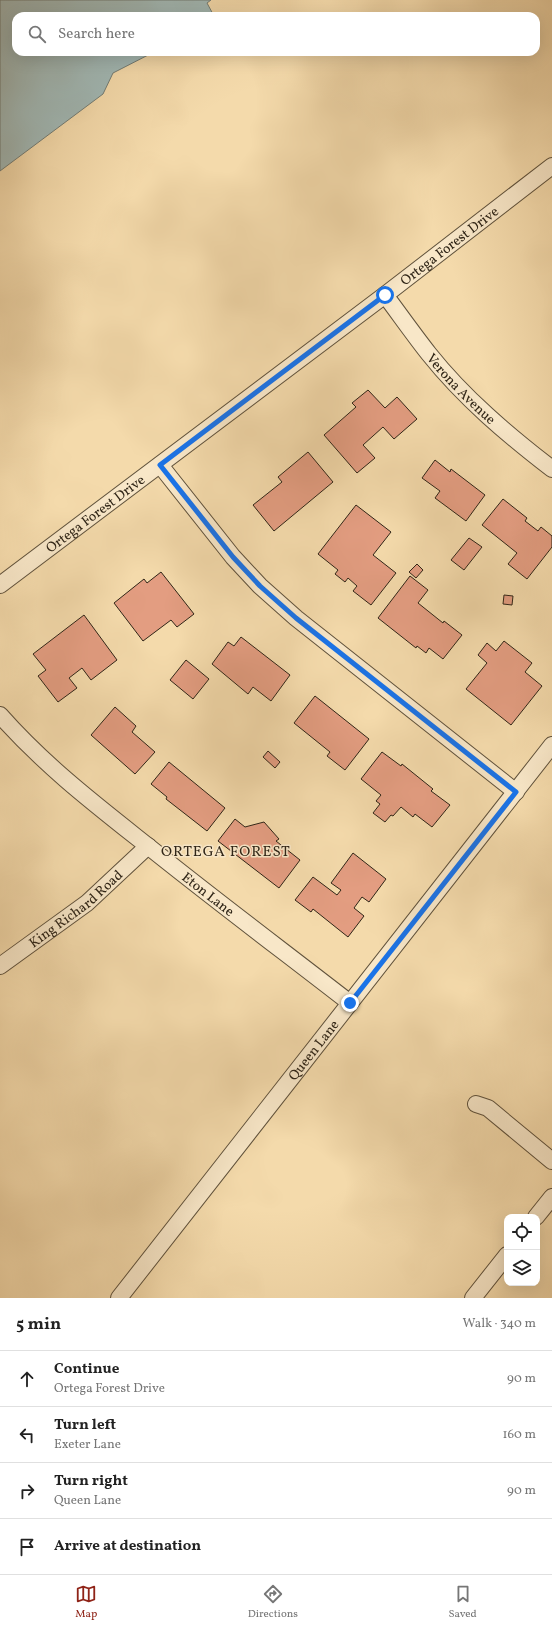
<!DOCTYPE html>
<html lang="en">
<head>
<meta charset="utf-8">
<style>
  body { margin:0; font-family:Vollkorn,serif; background:#f6f6f6; color:#222 }
  .controls { position:absolute; right:12px; bottom:12px; display:grid; overflow:hidden; border-radius:8px; box-shadow:0 4px 16px #0002 }
  .controls button { width:36px; height:36px; display:grid; place-items:center; padding:0; border:0; border-bottom:1px solid #e0e0e0; background:#fff; color:#222; font:20px sans-serif }
  .stop { position:absolute; width:12px; height:12px; margin:-9px; border:3px solid #1a73e8; border-radius:50%; background:#fff }
  .stop.end { background:#1a73e8; border-color:#fff; box-shadow:0 1px 4px #0008 }
  .list { margin:0; padding:0; list-style:none }
  h2 { display:flex; justify-content:space-between; align-items:center; height:52px; margin:0; padding:0 16px; font-size:17px }
  h2 small { font-size:13px; font-weight:400; color:#767676 }
  .list li { display:grid; grid-template-columns:26px 1fr auto; gap:12px; align-items:center; box-sizing:border-box; height:56px; padding:0 16px; border-top:1px solid #e0e0e0 }
  .list b { display:block; font-size:15px; white-space:nowrap }
  .list p { margin:0; font-size:13px; white-space:nowrap; color:#767676 }
  .list em { font-size:13px; font-style:normal; color:#767676 }
  .icon { flex:none; width:22px; height:22px; fill:none; stroke:currentColor; stroke-width:2; stroke-linecap:round; stroke-linejoin:round }
  .map { position:relative; flex:none; width:552px; height:1298px; overflow:hidden }
  .search { position:absolute; background:#fff; box-shadow:0 4px 16px #0002; left:12px; right:12px; top:12px; height:44px; display:flex; align-items:center; gap:10px; box-sizing:border-box; padding:0 14px; border-radius:12px; color:#767676; font-size:15px }
  .sheet { height:276px; background:#fff }
  nav { display:flex; justify-content:space-around; align-items:center; box-sizing:border-box; height:56px; border-top:1px solid #e0e0e0; background:#fff; font-size:11px; color:#767676 }
  nav a { display:grid; justify-items:center; gap:2px }
  nav .on { color:#8f2418 }
  .map>svg:first-child { display:block }
  .water { fill:#a1b8b5; stroke:#737d76 }
  .building { fill:#e39d81; stroke:#2f2517 }
  .lines { fill:none; stroke-linecap:round; stroke-linejoin:round }
  .minor-casing { stroke:#60523c; stroke-width:18 }
  .minor { stroke:#f8e7c8; stroke-width:16 }
  .route { stroke:#1a73e8; stroke-width:5 }
  .labels { text-anchor:middle; stroke-width:3; stroke-linejoin:round; paint-order:stroke }
  .street-label { font-size:14px; fill:#2f2517; stroke:#f8e7c8 }
  .neighbourhood-label { font-size:15px; letter-spacing:1px; fill:#2f2517; stroke:#f8e7c8 }
</style>
</head>
<body>
<div class="map">
<svg width="552" height="1298" viewBox="0 0 552 1298">
  <rect width="100%" height="100%" fill="#f4daab"/>
  <filter id="stains"><feTurbulence type="fractalNoise" baseFrequency=".005" numOctaves="4"/><feColorMatrix values="0 0 0 0 .2 0 0 0 0 .09 0 0 0 0 .02 0 0 0 .5 -.17"/></filter>
  <radialGradient id="worn" r=".72"><stop offset=".6" stop-color="#630" stop-opacity="0"/><stop offset="1" stop-color="#630" stop-opacity=".3"/></radialGradient>
  <polygon class="water" points="0,0 211,0 207,3 214,16 16,16 16,52 154,52 113,73 103,94 0,171"/>
  <g class="building">
    <polygon points="368,390 385,408 397,397 417,419 394,439 383,427 363,445 375,458 357,473 324,435 356,407 352,403"/>
    <polygon points="308,452 333,482 274,531 253,505 282,482 278,477"/>
    <polygon points="435,460 450,472 451,469 485,495 466,521 435,498 440,491 422,478"/>
    <polygon points="503,499 527,518 525,521 538,531 541,527 552,536 552,547 527,579 508,564 517,553 482,525"/>
    <polygon points="356,505 391,532 373,555 396,573 371,605 353,591 357,586 348,578 345,582 335,574 338,570 318,554"/>
    <polygon points="469,538 482,547 464,570 451,560"/>
    <polygon points="417,564 423,570 416,578 409,572"/>
    <polygon points="161,572 194,614 177,627 171,620 143,641 114,603 144,579 147,583"/>
    <polygon points="410,576 428,590 418,603 443,623 444,621 462,635 443,659 429,648 426,653 417,646 416,648 378,618"/>
    <polygon points="504,595 513,596 512,605 503,604"/>
    <polygon points="84,615 117,660 91,680 82,668 69,678 77,688 58,702 38,676 46,670 33,654"/>
    <polygon points="241,637 290,675 271,701 253,687 248,694 212,664 228,642 234,646"/>
    <polygon points="504,641 532,663 525,672 542,686 511,725 466,689 487,663 478,655 487,643 496,651"/>
    <polygon points="186,660 209,679 193,699 170,680"/>
    <polygon points="315,696 369,739 345,770 327,756 330,752 294,723"/>
    <polygon points="115,707 136,726 132,732 155,752 135,774 91,735"/>
    <polygon points="268,751 280,762 275,768 263,757"/>
    <polygon points="382,752 401,766 402,764 433,789 431,791 450,805 432,827 415,814 413,817 401,807 393,816 391,815 385,822 373,813 380,804 376,801 381,795 361,779"/>
    <polygon points="169,762 225,808 207,831 166,799 167,797 151,784"/>
    <polygon points="235,819 245,827 264,822 279,839 276,841 300,860 279,888 218,841"/>
    <polygon points="353,853 386,879 369,902 362,897 354,908 364,916 348,937 313,909 311,912 295,900 313,877 337,895 341,890 331,883"/>
  </g>
  <g class="lines">
    <g class="minor-casing">
      <g id="minor">
        <path id="s1" d="M385 295C400 315 414 335 429 354 464 398 508 435 552 469"/>
        <polyline points="160,465 233,557 260,586 296,618 516,792"/>
        <path id="s2" d="M0 585 385 295 552 166"/>
        <path id="s3" d="M0 715C45 766 96 805 149 847 215 900 283 951 350 1003"/>
        <path id="s4" d="M0 966 87 903 148 846"/>
        <polyline points="476,1104 488,1108 552,1161"/>
        <polyline points="536,1217 552,1197"/>
        <path id="s5" d="M119 1298 552 745"/>
        <polyline points="473,1298 507,1255"/>
      </g>
    </g>
    <use href="#minor" class="minor"/>
  </g>
  <g class="lines">
    <polyline class="route" points="350,1003 516,792 296,618 260,586 233,557 160,465 385,295"/>
  </g>
  <g class="labels">
    <g class="street-label">
      <text dy="5" stroke="none"><textPath href="#s2" startOffset="563">Ortega Forest Drive</textPath></text>
      <text dy="5" stroke="none"><textPath href="#s1" startOffset="121">Verona Avenue</textPath></text>
      <text dy="5" stroke="none"><textPath href="#s2" startOffset="119">Ortega Forest Drive</textPath></text>
      <text dy="5" stroke="none"><textPath href="#s3" startOffset="275">Eton Lane</textPath></text>
      <text dy="5" stroke="none"><textPath href="#s4" startOffset="95">King Richard Road</textPath></text>
      <text dy="5" stroke="none"><textPath href="#s5" startOffset="315">Queen Lane</textPath></text>
    </g>
    <g class="neighbourhood-label">
      <text x="226" y="856">ORTEGA FOREST</text>
    </g>
  </g>
  <rect width="100%" height="100%" filter="url(#stains)"/>
  <rect width="100%" height="100%" fill="url(#worn)"/>
</svg>
<div class="controls">
<button><svg class="icon" aria-label="locate" viewBox="0 0 24 24"><circle cx="12" cy="12" r="6"/><path d="M12 2v4M12 18v4M2 12h4M18 12h4"/></svg></button>
<button><svg class="icon" aria-label="layers" viewBox="0 0 24 24"><path d="M12 4l9 5-9 5-9-5zM3 14l9 5 9-5"/></svg></button>
</div>
<div class="stop" style="left:385px;top:295px"></div>
<div class="stop end" style="left:350px;top:1003px"></div>
<div class="search"><svg class="icon" aria-label="search" viewBox="0 0 24 24"><circle cx="10" cy="10" r="6"/><path d="M15 15l6 6"/></svg>Search here</div>
</div>
<section class="sheet">
<h2>5 min<small>Walk · 340 m</small></h2>
<ul class="list">
<li><svg class="icon" aria-label="ahead" viewBox="0 0 24 24"><path d="M12 20V5M6 11l6-6 6 6"/></svg><div><b>Continue</b><p>Ortega Forest Drive</p></div><em>90 m</em></li>
<li><svg class="icon" aria-label="left" viewBox="0 0 24 24"><path d="M17 20v-9H6M10 6l-5 5 5 5"/></svg><div><b>Turn left</b><p>Exeter Lane</p></div><em>160 m</em></li>
<li><svg class="icon" aria-label="right" viewBox="0 0 24 24"><path d="M7 20v-9h11M14 6l5 5-5 5"/></svg><div><b>Turn right</b><p>Queen Lane</p></div><em>90 m</em></li>
<li><svg class="icon" aria-label="arrive" viewBox="0 0 24 24"><path d="M6 21V4h12l-3 4 3 4H6"/></svg><div><b>Arrive at destination</b></div></li>
</ul>
</section>
<nav>
<a class="on"><svg class="icon" aria-label="map" viewBox="0 0 24 24"><path d="M3 6l6-2 6 2 6-2v14l-6 2-6-2-6 2zM9 4v14M15 6v14"/></svg>Map</a>
<a><svg class="icon" aria-label="directions" viewBox="0 0 24 24"><path d="M12 3l9 9-9 9-9-9zM9 14v-3h6M13 9l2 2-2 2"/></svg>Directions</a>
<a><svg class="icon" aria-label="saved" viewBox="0 0 24 24"><path d="M7 4h10v16l-5-4-5 4z"/></svg>Saved</a>
</nav>
</body>
</html>
